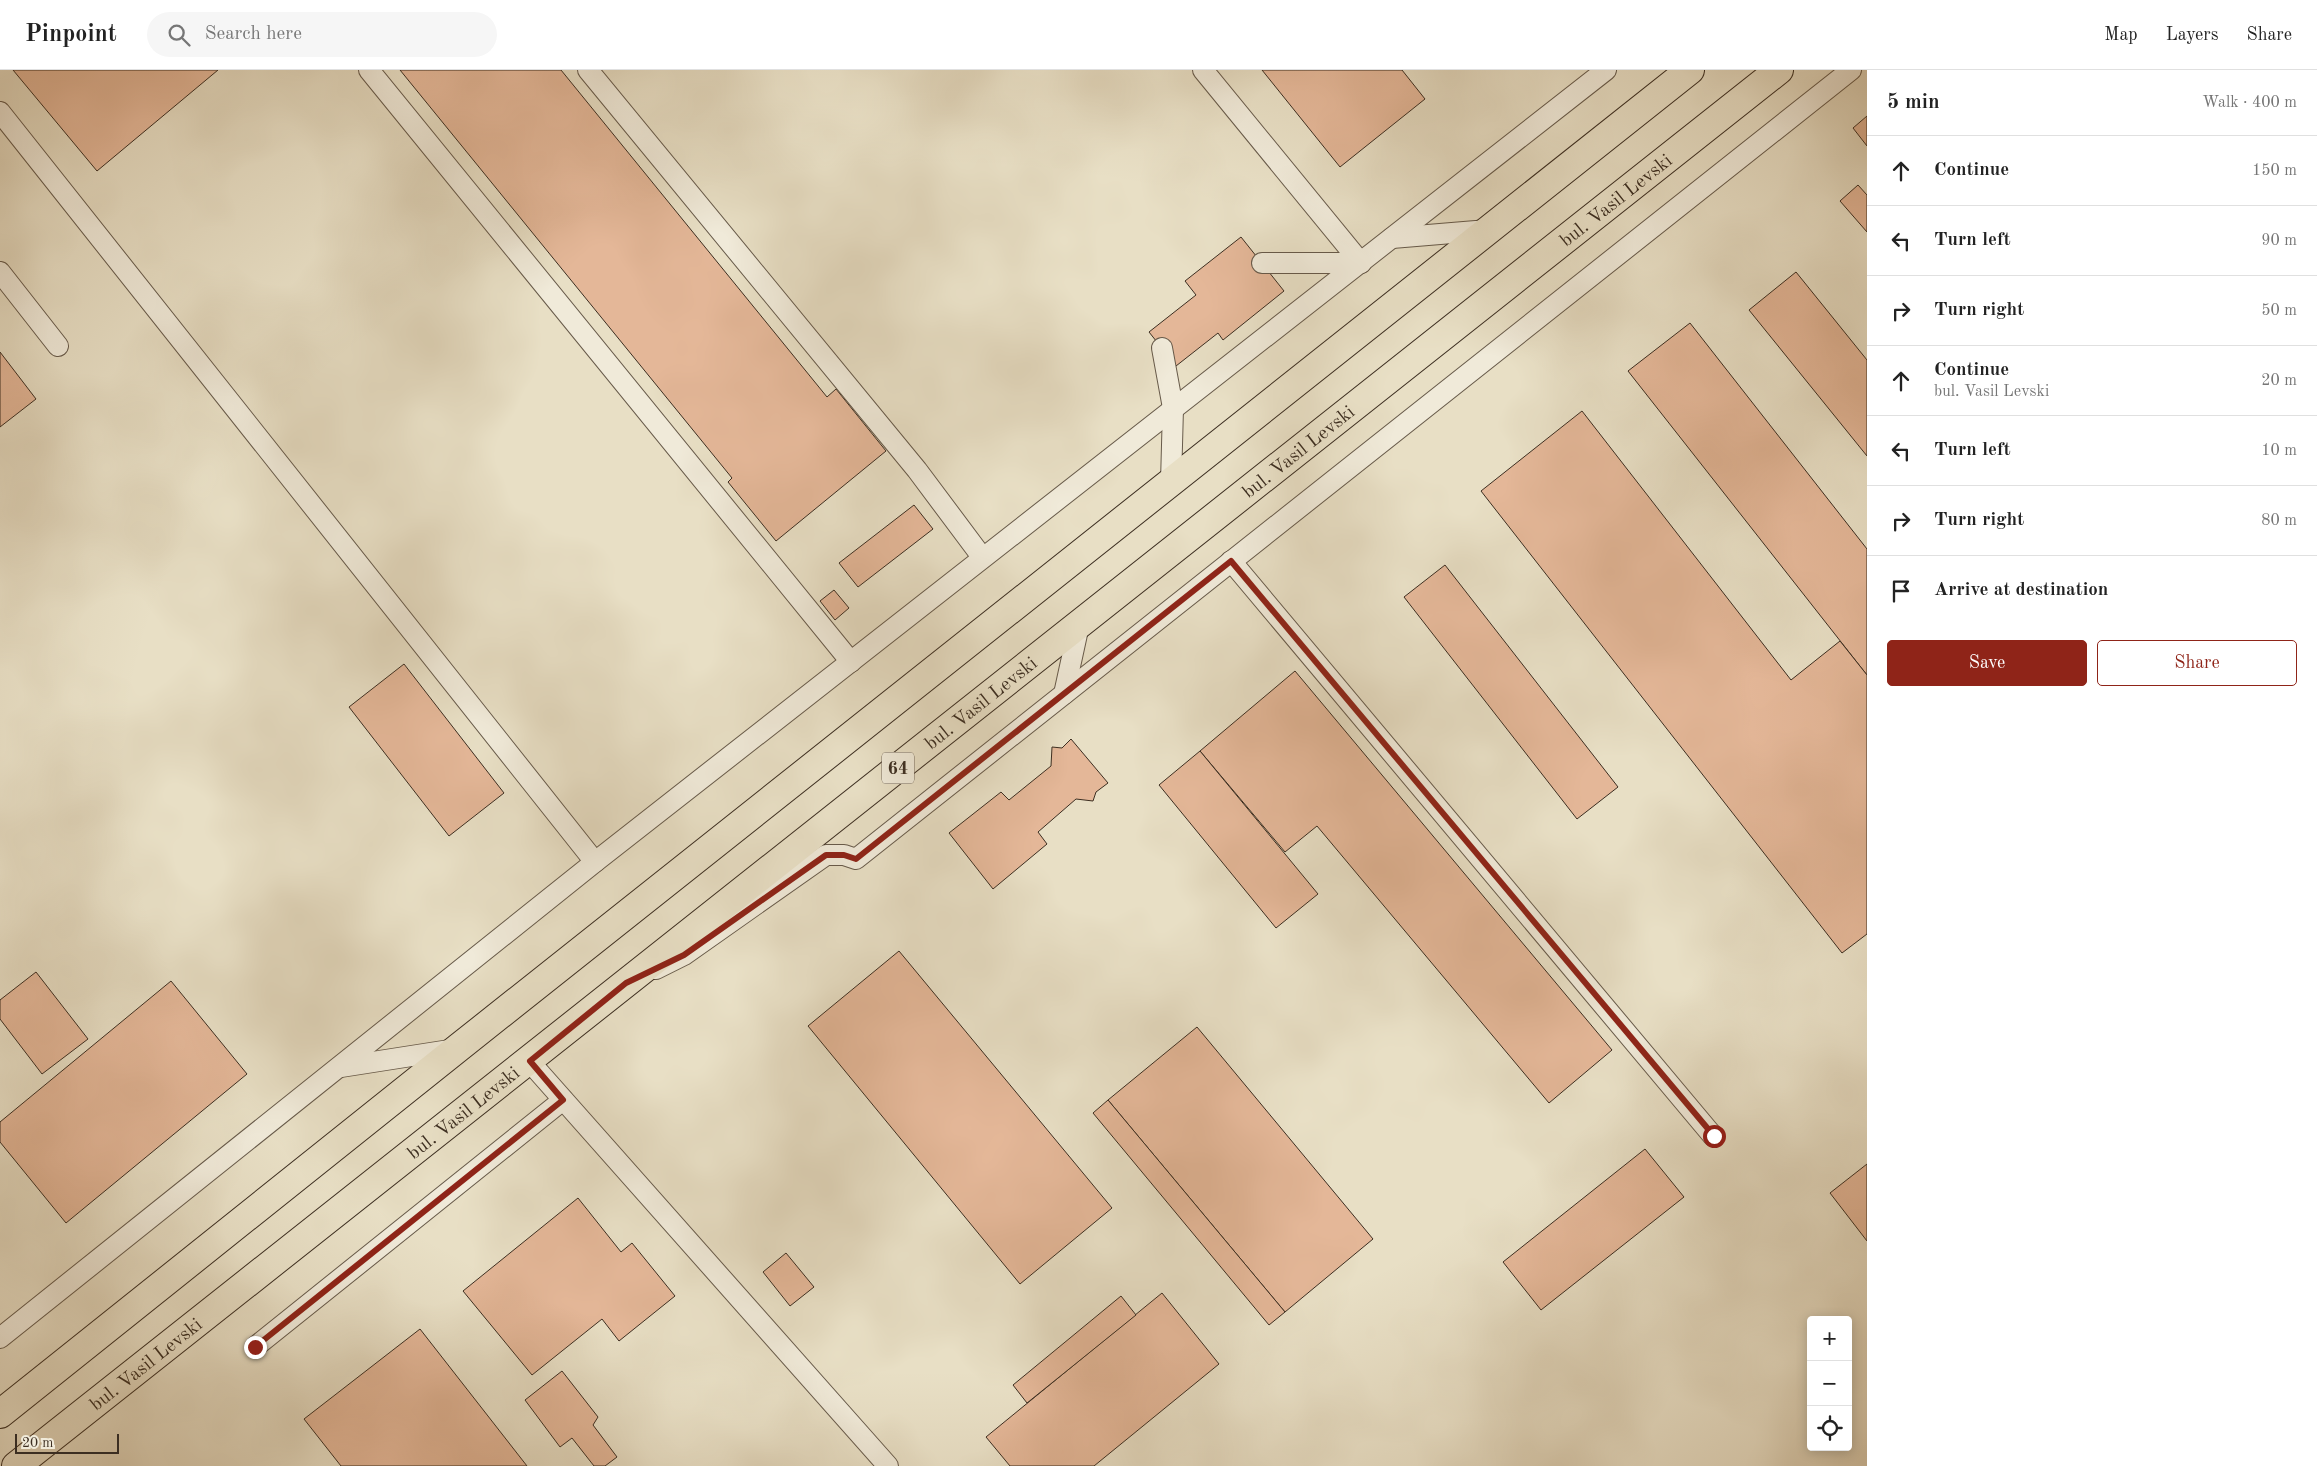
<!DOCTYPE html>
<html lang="en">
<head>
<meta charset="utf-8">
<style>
  body { margin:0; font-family:"Old Standard TT",serif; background:#f6f6f6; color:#222 }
  .controls { position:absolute; right:15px; bottom:15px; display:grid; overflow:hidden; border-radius:5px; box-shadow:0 2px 12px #0003 }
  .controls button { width:45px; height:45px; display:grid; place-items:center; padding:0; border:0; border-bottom:1px solid #e0e0e0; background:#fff; color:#222; font:25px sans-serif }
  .scale { position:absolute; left:15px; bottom:12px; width:104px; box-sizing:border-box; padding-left:5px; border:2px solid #3c2e21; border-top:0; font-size:14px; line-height:18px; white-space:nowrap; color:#3c2e21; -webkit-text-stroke:4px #f0ead9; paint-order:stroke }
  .stop { position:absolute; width:15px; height:15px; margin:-11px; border:4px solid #8f2418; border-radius:50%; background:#fff }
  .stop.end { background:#8f2418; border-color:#fff; box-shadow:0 1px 5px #0008 }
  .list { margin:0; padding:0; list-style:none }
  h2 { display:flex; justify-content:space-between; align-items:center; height:65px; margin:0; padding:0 20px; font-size:21px }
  h2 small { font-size:16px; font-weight:400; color:#767676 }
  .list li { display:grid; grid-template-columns:32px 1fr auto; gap:15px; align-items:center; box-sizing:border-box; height:70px; padding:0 20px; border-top:1px solid #e0e0e0 }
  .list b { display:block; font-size:19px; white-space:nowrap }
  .list p { margin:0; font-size:16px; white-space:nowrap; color:#767676 }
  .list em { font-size:16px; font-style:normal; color:#767676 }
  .actions { display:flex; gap:10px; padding:15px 20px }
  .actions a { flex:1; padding:11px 0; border:1px solid #8f2418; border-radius:5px; text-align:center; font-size:18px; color:#8f2418 }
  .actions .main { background:#8f2418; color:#fff }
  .icon { flex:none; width:28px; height:28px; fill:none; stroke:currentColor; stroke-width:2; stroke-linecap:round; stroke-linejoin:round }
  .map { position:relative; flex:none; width:1867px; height:1396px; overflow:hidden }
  header { display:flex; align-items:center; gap:30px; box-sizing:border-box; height:70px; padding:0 25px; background:#fff; border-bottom:1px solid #e0e0e0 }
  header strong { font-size:24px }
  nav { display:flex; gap:28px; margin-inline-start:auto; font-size:18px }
  .search { width:350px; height:45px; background:#f6f6f6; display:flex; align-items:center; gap:12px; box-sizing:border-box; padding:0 18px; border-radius:28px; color:#767676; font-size:19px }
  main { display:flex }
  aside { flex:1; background:#fff }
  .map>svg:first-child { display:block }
  .building { fill:#e4b798; stroke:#3c2e21 }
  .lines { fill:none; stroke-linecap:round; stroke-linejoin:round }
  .lane-casing { stroke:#675a4a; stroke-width:22 }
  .primary-casing { stroke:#3c2e21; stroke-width:30 }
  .lane { stroke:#f0ead9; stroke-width:20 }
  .primary { stroke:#e8dfc5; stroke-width:28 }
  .route { stroke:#8f2418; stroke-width:6 }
  .labels { text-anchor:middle; stroke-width:4.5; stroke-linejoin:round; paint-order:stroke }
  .shield { fill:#f0ead9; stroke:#726658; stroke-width:1 }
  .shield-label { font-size:18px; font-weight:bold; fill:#3c2e21 }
  .street-label { font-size:19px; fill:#3c2e21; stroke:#f0ead9 }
</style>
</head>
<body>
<header>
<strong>Pinpoint</strong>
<div class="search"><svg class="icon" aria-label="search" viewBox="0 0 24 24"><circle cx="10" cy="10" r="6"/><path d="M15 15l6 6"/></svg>Search here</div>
<nav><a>Map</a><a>Layers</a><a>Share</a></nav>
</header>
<main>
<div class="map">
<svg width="1867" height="1396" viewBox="0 0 1867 1396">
  <rect width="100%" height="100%" fill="#e8dfc5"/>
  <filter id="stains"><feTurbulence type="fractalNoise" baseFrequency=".004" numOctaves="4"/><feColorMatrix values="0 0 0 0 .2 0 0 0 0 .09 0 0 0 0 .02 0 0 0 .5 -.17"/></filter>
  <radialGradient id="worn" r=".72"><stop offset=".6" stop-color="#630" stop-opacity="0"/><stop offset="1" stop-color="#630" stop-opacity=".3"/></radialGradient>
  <g class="building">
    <polygon points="13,0 218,0 97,101"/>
    <polygon points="400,0 561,0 827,327 836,319 886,381 776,471 728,412 732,408"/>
    <polygon points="1262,0 1402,0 1425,29 1340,97"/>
    <polygon points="1867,46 1867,76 1853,58"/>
    <polygon points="1858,115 1867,125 1867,162 1840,131"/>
    <polygon points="1241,167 1284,221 1223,270 1218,263 1176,296 1149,262 1196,225 1185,211"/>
    <polygon points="1796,202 1867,290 1867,386 1749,240"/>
    <polygon points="1690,253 1867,479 1867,605 1628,301"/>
    <polygon points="0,282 36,329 0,357"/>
    <polygon points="1582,341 1791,610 1840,571 1867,605 1867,864 1842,883 1481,421"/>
    <polygon points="914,435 933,459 858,517 839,493"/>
    <polygon points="1445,495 1618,717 1577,749 1404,527"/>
    <polygon points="834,520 849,538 835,550 820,531"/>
    <polygon points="404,594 504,723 449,766 349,637"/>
    <polygon points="1295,601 1612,980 1549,1033 1317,756 1285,782 1200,681"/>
    <polygon points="1071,669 1108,713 1096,722 1093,731 1076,729 1038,762 1047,774 993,819 949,763 1001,722 1009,730 1051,696 1052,677 1062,678"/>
    <polygon points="1200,681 1318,824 1276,858 1159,715"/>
    <polygon points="899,881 1112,1138 1020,1214 808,956"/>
    <polygon points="36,902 88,969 42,1004 0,949 0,930"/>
    <polygon points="171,911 247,1004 66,1153 0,1072 0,1052"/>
    <polygon points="1197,957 1373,1169 1285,1242 1108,1030"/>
    <polygon points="1108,1030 1285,1242 1269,1255 1093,1043"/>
    <polygon points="1645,1079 1684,1127 1541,1240 1503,1192"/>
    <polygon points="1867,1094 1867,1171 1830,1123"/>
    <polygon points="578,1128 621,1182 632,1173 675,1226 619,1271 602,1249 532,1305 463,1221"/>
    <polygon points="786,1183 814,1217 790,1236 763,1202"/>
    <polygon points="1162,1223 1219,1294 1094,1396 1010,1396 986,1367"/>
    <polygon points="1121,1226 1136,1245 1027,1333 1013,1315"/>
    <polygon points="420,1259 527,1396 341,1396 304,1349"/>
    <polygon points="562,1301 598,1347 593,1355 617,1387 605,1396 594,1396 572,1368 560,1377 525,1330"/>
  </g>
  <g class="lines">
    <g class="lane-casing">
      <g id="lane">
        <polyline points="369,0 851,592"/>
        <polyline points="588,0 917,400 982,487"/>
        <polyline points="1203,0 1361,193"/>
        <polyline points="0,42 595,792"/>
        <polyline points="1392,168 1488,160"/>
        <polyline points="1262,193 1361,193"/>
        <polyline points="0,202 58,276"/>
        <polyline points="1162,278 1173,338 1171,412"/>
        <polyline points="1231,491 1713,1066"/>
        <polyline points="1064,624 1079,555"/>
        <polyline points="656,899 684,885 826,785 844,785 856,789 1851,0"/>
        <polyline points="529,991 888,1396"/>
        <polyline points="341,997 456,979"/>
        <polyline points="0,1268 595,792 1606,0"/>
        <polyline points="255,1277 563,1030"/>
      </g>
    </g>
    <g class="primary-casing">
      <g id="primary">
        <polyline points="0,1344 458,978 1690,0"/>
        <path id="s1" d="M16 1396 1779 0"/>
      </g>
    </g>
    <use href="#lane" class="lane"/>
    <use href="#primary" class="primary"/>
  </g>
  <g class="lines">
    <polyline class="route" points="255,1277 563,1030 530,991 626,913 684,885 826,785 844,785 856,789 1231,491 1714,1066"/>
  </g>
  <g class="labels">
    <rect class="shield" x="882" y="682.5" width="32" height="31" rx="4"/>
    <g class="shield-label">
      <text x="898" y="704">64</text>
    </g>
    <g class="street-label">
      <text dy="7" stroke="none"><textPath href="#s1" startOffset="2040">bul. Vasil Levski</textPath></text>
      <text dy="7" stroke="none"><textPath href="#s1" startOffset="1635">bul. Vasil Levski</textPath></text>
      <text dy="7" stroke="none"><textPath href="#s1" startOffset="1230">bul. Vasil Levski</textPath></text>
      <text dy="7" stroke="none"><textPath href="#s1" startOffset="570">bul. Vasil Levski</textPath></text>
      <text dy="7" stroke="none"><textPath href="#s1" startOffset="165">bul. Vasil Levski</textPath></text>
    </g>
  </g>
  <rect width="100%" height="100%" filter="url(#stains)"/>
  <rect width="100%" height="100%" fill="url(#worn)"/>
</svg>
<div class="controls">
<button>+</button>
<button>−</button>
<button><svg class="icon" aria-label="locate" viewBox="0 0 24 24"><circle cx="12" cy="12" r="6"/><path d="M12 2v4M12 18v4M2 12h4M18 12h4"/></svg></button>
</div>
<div class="scale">20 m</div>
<div class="stop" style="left:1714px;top:1066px"></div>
<div class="stop end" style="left:255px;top:1277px"></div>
</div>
<aside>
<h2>5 min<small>Walk · 400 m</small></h2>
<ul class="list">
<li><svg class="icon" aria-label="ahead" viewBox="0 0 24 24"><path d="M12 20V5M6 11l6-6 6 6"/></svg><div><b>Continue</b></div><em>150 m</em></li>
<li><svg class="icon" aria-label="left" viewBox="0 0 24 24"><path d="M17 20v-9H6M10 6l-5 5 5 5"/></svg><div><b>Turn left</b></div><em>90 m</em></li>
<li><svg class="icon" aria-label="right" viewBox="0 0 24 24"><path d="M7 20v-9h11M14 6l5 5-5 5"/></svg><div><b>Turn right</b></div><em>50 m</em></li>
<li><svg class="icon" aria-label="ahead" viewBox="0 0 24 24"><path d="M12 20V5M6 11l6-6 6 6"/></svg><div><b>Continue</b><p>bul. Vasil Levski</p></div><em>20 m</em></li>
<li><svg class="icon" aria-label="left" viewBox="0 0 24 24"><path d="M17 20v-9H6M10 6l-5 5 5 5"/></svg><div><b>Turn left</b></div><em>10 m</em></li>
<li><svg class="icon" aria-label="right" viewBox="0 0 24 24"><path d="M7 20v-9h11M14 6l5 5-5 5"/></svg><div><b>Turn right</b></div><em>80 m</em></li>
<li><svg class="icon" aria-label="arrive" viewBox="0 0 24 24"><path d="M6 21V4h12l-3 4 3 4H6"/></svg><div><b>Arrive at destination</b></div></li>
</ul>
<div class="actions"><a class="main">Save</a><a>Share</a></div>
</aside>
</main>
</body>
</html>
